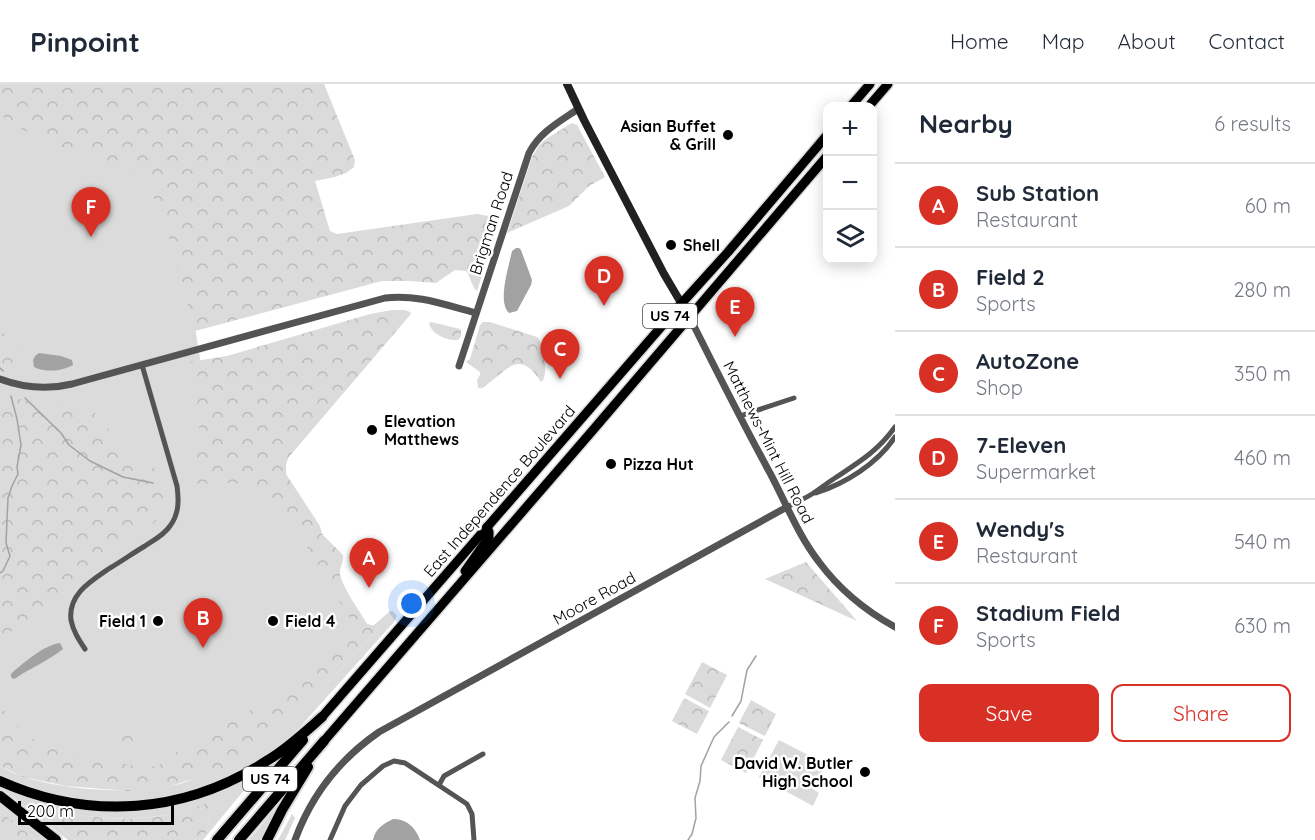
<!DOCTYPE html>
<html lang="en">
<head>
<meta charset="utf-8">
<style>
  body { margin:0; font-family:Quicksand,sans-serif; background:#f6f6f7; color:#1f2937 }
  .controls { position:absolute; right:18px; top:18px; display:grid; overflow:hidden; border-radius:12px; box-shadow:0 3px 15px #0003 }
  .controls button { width:54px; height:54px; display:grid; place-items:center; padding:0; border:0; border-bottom:2px solid #e0e1e3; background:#fff; color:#1f2937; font:30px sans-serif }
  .scale { position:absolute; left:18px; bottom:15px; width:156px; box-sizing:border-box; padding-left:6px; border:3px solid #000; border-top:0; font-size:16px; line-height:21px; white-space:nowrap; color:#000; -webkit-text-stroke:4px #fff; paint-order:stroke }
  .you { position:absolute; left:412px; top:520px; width:21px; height:21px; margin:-15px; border:4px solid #fff; border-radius:50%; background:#1a73e8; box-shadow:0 0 0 9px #1a73e833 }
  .badge { display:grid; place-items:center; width:39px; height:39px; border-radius:50%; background:#d93025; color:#fff; font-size:20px; font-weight:700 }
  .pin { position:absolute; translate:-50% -50px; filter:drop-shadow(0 2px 3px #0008) }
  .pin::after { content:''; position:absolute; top:32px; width:21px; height:18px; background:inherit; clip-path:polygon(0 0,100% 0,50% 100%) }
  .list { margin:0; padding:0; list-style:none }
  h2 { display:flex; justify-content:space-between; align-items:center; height:78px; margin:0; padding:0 24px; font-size:26px }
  h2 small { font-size:20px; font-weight:400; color:#747a83 }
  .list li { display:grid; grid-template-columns:39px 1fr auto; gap:18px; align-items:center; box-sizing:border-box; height:84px; padding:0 24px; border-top:2px solid #e0e1e3 }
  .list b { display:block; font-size:22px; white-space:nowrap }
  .list p { margin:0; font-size:20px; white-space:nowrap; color:#747a83 }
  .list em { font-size:20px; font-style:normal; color:#747a83 }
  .actions { display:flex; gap:12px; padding:18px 24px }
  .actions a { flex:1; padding:14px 0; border:2px solid #d93025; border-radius:12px; text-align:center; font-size:21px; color:#d93025 }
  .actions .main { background:#d93025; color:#fff }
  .icon { flex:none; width:33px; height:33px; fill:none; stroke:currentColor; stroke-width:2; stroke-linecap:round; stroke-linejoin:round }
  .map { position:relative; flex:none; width:895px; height:756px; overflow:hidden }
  header { display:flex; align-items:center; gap:36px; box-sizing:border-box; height:84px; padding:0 30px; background:#fff; border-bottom:2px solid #e0e1e3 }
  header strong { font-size:28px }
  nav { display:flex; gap:33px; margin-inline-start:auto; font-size:21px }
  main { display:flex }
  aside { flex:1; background:#fff }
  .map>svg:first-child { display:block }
  .grass { fill:#dbdbdb }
  .forest { fill:url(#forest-crowns) }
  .water { fill:#a2a2a2 }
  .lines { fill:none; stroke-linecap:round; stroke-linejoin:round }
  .stream { stroke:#a2a2a2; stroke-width:1.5 }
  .trunk-casing { stroke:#dbdbdb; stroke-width:12 }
  .motorway-casing { stroke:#dbdbdb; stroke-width:14 }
  .minor { stroke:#545454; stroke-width:5 }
  .tertiary { stroke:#545454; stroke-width:7 }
  .secondary { stroke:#212121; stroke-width:8 }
  .trunk { stroke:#000; stroke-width:9 }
  .motorway { stroke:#000; stroke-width:10 }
  .poi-dot { fill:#000; stroke:#fff; stroke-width:2 }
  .labels { text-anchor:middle; stroke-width:5; stroke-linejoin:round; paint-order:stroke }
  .shield { fill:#fff; stroke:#4c4c4c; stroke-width:1.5 }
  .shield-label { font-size:15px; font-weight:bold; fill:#000 }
  .poi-label { font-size:16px; font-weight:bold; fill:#000; stroke:#fff; text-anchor:start }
  .street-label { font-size:16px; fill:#000; stroke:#fff }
</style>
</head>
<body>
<header>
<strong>Pinpoint</strong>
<nav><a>Home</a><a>Map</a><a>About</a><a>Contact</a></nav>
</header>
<main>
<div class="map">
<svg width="895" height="756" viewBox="0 0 895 756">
  <defs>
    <pattern id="forest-crowns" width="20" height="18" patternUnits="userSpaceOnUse" patternTransform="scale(1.5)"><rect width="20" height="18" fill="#dbdbdb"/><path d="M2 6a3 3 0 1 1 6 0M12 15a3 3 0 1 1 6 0" fill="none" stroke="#bababa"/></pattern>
  </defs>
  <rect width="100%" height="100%" fill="#fff"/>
  <g class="grass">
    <polygon points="0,19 170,87 218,387 278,385 367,548 301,619 146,697 0,671"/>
    <path d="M390 527H393L397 532 394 538 300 643 285 657 268 670 238 688 194 707 172 713 137 718 85 717 42 708 0 692V682C39 707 151 715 193 695 204 690 214 682 224 675 247 660 271 645 294 630L300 628 379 545V543L373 542Z"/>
    <polygon points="779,656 808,671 810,683 812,685 819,684 823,689 823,697 817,699 814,704 812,703 811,704 819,709 813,722 759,693"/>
    <path d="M260 687 203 756H199L206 750 210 732 226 716C213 715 212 719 200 723 187 727 173 731 160 732 117 737 77 733 36 724L45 735 53 738 75 756H68L0 703V702L19 710 39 716 143 726 157 724 194 715Z"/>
    <polygon points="0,718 48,756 36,756 0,727"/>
    <polygon points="279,720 262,756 249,756"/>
  </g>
  <g class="forest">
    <path d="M0 0H324L355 76 354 83 346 89 335 93 315 97 330 147 337 150 477 130 494 133 497 137V144L477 207C471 202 471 193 466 187L455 186 436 199 411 197H382L195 247 163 132 145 96 126 83 62 65 23 46 0 31Z"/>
    <polygon points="572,39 577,41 605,93 589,102 569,122 507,149 532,73 539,61 549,53"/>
    <path d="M392 226H405L410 228 411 230 288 374 286 381V390L320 442 322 450 343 471C344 478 339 484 340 491 344 506 359 526 367 540L379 543V545L300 628 294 630 292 636 260 664 230 681 193 695 161 705 129 707 66 702 23 693 0 682V622L18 643 34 656 58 667 100 674 139 683H150L159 681 199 652 273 615 340 559C346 554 352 549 351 540 349 527 339 519 333 508 320 485 282 414 259 404 252 400 223 398 214 399 208 399 202 401 196 399L194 392 200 349 194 304 189 278 227 272 370 230Z"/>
    <path d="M431 238 460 245 461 246V252L458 256C447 257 431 250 429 239Z"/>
    <path d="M483 238H490L537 253C544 260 548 287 543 296L541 298C518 262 506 289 482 304H478L477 296 480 291V288L466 278 470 275 480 241Z"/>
    <path d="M0 246C13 258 25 263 15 282L6 283 0 282Z"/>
    <path d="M0 307C13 313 26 318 40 320 54 321 68 316 81 321 104 329 112 355 127 372 135 382 146 379 156 385 165 392 169 408 167 419 166 426 160 433 155 438L90 488 66 513 57 517 0 555V367L2 364 4 348 0 341Z"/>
    <polygon points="806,478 857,537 765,495"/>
    <polygon points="702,578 727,591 710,624 685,610"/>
    <polygon points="684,614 709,627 697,650 672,637"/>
    <polygon points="751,616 776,630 765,652 739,639"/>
    <polygon points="738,643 763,656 746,689 721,676"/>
    <polygon points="121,648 128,648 139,665 135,666 100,662 100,659 111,656"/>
    <path d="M215 715 227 716 210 732 206 750 199 756H75L53 738 45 735 39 729 35 723C89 736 165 743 215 715Z"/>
    <polygon points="0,727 36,756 0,756"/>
    <polygon points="292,730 295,734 285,756 278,756"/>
  </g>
  <g class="water">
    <path d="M516 164H519L521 166 532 196 531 201 517 227 509 229C497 218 509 182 512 167Z"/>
    <path d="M39 269 61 272 72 276 73 281C63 287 46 289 34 283L33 276 35 272Z"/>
    <path d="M60 559 63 565C48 577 32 583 16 594L13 595 11 593V590C23 579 44 561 60 559Z"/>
    <path d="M393 735C407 735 415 743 420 756H373C375 745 383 740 393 735Z"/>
  </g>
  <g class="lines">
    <g class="stream">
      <polyline points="0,284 3,287"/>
      <polyline points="25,314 61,349 69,361 90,377 123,393 153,399"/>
      <polyline points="0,489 3,487 10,472 6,459 8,414 12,402 18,390 17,383 21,361 17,335 11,312"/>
      <polyline points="732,632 741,617 747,586 756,572"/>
      <polyline points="688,756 692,750 696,734 695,714 700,697 701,682 714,653 729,638"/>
    </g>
    <g class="trunk-casing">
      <g id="trunk">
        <polyline points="851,22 870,0"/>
        <polyline points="869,22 888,0"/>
        <polyline points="465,487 489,453 489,448 487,443"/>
        <polyline points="322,633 681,220 728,168 828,50"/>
        <polyline points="324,657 593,346 828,71"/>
      </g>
    </g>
    <g class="motorway-casing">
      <g id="motorway">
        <path d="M0 697C89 737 186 730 268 676 288 664 305 648 322 633"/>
        <polyline points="0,712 56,756"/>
        <polyline points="217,756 303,656"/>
        <polyline points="239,756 324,657"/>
        <polyline points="267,756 282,726 308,683"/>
      </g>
    </g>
    <g class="minor">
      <polyline points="740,332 794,314"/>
      <path d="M816 409C846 399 877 380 895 353"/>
      <path d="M787 423C795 419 804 415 812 410 820 405 827 399 835 394 859 378 878 367 895 343"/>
      <path d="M85 565C79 556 73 547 71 536 68 510 91 497 110 484 122 477 133 469 145 462 154 456 164 451 170 442 179 430 179 417 177 402L142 281"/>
      <polyline points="439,701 444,692 483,670"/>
      <polyline points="330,756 345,722 361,701 383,682 394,677 405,679 467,720 472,730 474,756"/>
    </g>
    <g class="tertiary">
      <path d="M690 234C716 286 742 338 770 389 786 419 798 451 819 478 839 505 866 527 895 543"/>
      <path d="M459 282 529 69C540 48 559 38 578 25"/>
      <path d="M0 295C24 304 47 306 72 300L385 214C417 210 445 221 476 229"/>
      <path d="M295 756C311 712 340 675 379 648L787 423"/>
    </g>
    <polyline class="secondary" points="567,0 584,36 664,190 690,234"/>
    <use href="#trunk" class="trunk"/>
    <use href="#motorway" class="motorway"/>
  </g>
  <g class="poi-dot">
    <circle cx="728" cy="51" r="6"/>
    <circle cx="671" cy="161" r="6"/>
    <circle cx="372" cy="346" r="6"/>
    <circle cx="611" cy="380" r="6"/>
    <circle cx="158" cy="537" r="6"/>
    <circle cx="273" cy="537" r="6"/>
    <circle cx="865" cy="688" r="6"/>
  </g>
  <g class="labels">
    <g class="shield">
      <rect x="643" y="220" width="54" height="24" rx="4.5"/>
      <rect x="243" y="683" width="54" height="24" rx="4.5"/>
    </g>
    <g class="shield-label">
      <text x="670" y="237">US 74</text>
      <text x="270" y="700">US 74</text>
    </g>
    <g class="poi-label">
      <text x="716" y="48" text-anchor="end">Asian Buffet<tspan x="716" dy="18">&amp; Grill</tspan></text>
      <text x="683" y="167">Shell</text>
      <text x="384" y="343">Elevation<tspan x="384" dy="18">Matthews</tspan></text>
      <text x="623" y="386">Pizza Hut</text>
      <text x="146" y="543" text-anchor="end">Field 1</text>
      <text x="285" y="543">Field 4</text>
      <text x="853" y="685" text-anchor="end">David W. Butler<tspan x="853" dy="18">High School</tspan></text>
    </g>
    <g class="street-label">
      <text transform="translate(491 139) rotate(-72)" y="6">Brigman Road</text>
      <text transform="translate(769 358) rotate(63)" y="6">Matthews-Mint Hill Road</text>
      <text transform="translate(499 407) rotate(-49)" y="6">East Independence Boulevard</text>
      <text transform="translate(594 514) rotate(-29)" y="6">Moore Road</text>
    </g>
  </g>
</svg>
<div class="controls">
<button>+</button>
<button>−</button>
<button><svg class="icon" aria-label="layers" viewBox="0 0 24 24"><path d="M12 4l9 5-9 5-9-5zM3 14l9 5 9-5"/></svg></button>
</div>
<div class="scale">200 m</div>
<div class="you"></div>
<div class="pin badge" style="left:369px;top:504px">A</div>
<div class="pin badge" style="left:203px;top:564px">B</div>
<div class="pin badge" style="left:560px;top:295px">C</div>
<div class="pin badge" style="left:604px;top:222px">D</div>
<div class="pin badge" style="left:735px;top:253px">E</div>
<div class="pin badge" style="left:91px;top:153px">F</div>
</div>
<aside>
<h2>Nearby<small>6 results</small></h2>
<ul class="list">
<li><span class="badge">A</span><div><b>Sub Station</b><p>Restaurant</p></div><em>60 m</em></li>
<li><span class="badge">B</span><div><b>Field 2</b><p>Sports</p></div><em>280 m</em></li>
<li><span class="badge">C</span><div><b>AutoZone</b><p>Shop</p></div><em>350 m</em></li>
<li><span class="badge">D</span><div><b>7-Eleven</b><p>Supermarket</p></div><em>460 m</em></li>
<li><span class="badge">E</span><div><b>Wendy's</b><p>Restaurant</p></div><em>540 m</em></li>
<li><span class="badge">F</span><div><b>Stadium Field</b><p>Sports</p></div><em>630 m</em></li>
</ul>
<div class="actions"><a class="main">Save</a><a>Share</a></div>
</aside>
</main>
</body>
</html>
